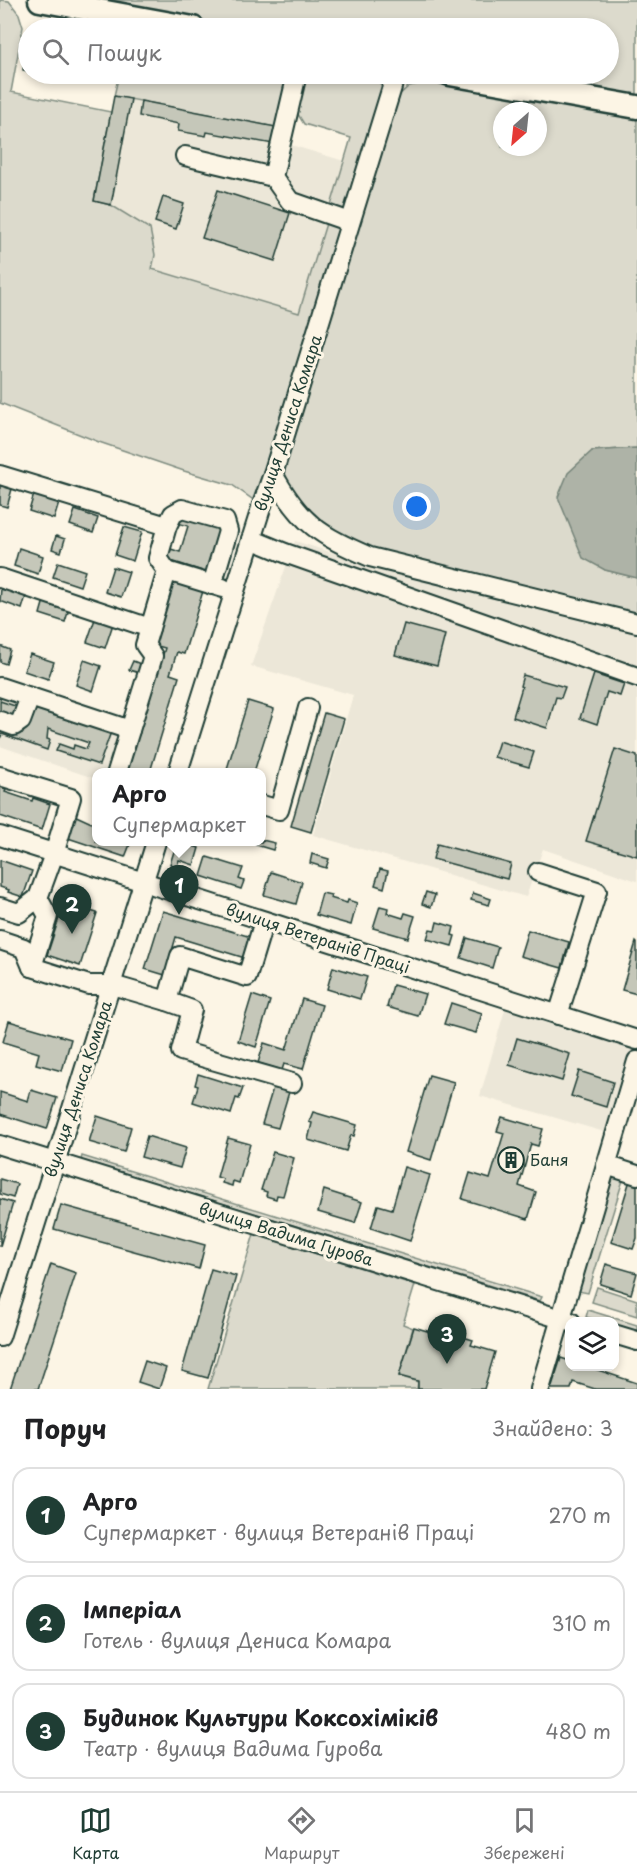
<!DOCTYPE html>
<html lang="uk">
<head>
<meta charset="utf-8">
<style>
  body { margin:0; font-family:"Playpen Sans",sans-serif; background:#f6f6f6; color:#202124 }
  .controls { position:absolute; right:18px; bottom:18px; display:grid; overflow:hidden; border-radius:12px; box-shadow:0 3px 9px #0003 }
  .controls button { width:54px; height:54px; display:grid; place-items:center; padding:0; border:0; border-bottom:2px solid #e0e0e0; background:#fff; color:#202124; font:30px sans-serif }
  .compass { position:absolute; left:493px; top:102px; width:54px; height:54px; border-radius:50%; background:#fff; box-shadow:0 3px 9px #0003; rotate:207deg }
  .you { position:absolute; left:417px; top:507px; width:21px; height:21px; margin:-15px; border:4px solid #fff; border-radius:50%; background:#1a73e8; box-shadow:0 0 0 9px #1a73e833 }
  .badge { display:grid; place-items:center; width:39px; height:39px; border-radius:50%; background:#1f3d34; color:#fff; font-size:20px; font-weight:700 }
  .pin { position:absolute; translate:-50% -50px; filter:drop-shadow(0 2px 3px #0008) }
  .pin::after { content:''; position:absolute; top:32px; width:21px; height:18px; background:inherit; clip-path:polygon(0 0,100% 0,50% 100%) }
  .popup { position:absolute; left:92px; top:768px; width:174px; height:78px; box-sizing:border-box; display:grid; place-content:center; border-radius:12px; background:#fff; filter:drop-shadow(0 2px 4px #0005); font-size:20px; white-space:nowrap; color:#757577 }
  .popup b { font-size:22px; color:#202124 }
  .popup::after { content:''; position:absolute; left:50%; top:100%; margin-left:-12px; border:12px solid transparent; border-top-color:#fff }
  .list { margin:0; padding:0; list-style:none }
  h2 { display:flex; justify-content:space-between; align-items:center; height:78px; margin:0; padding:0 24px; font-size:26px }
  h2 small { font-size:20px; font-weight:400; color:#757577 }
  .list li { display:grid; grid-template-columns:39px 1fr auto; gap:18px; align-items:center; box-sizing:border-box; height:96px; margin:0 12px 12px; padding:0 12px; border:2px solid #e0e0e0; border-radius:18px }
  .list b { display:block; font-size:22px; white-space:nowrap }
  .list p { margin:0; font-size:20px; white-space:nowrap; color:#757577 }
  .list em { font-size:20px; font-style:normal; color:#757577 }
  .icon { flex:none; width:33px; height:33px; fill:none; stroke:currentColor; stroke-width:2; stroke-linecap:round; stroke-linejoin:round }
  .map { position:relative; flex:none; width:637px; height:1389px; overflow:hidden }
  .search { position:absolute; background:#fff; box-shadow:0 3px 9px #0003; left:18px; right:18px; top:18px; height:66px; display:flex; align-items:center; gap:15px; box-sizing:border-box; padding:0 21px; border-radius:33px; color:#757577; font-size:22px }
  .sheet { height:402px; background:#fff }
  nav { display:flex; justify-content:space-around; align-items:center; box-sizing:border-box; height:84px; border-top:2px solid #e0e0e0; background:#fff; font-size:16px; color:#757577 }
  nav a { display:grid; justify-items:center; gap:3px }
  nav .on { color:#1f3d34 }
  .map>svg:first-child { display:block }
  .built { fill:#ece7d8 }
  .green { fill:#dcdacc; stroke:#7e8c80; stroke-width:1.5; fill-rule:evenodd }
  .water { fill:#aeb3a7; stroke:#758479; stroke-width:1.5 }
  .building { fill:#c5c7b9; stroke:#1f3d34; stroke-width:1.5 }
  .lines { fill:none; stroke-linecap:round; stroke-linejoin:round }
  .minor-casing { stroke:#1f3d34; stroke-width:22 }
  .major-casing { stroke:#1f3d34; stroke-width:27 }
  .minor { stroke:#fcf5e5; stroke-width:18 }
  .major { stroke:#fcf5e5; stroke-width:22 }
  .labels { text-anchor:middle; stroke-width:6; stroke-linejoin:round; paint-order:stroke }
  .street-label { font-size:16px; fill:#1f3d34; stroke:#fcf5e5 }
  .poi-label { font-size:16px; fill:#1f3d34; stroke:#fcf5e5; text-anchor:start }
</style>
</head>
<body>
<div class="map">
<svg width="637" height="1389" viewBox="0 0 637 1389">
  <rect width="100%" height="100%" fill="#fcf5e5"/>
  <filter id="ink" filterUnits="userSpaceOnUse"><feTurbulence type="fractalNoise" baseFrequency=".0167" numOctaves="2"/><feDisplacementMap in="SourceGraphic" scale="12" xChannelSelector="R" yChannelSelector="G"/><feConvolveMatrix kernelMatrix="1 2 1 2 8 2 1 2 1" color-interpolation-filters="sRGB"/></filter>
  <g filter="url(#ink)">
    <g class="built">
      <polygon points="114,96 294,131 291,145 344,161 290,346 144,296 94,201"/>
      <polygon points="295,541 384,569 637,633 637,881 543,849 526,897 313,835 353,695 251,666"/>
      <polygon points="0,690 122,730 110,772 96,772 96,779 0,746"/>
      <polygon points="508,999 637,1040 637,1061 615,1135 480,1096"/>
    </g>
    <g class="green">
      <polygon points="0,0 9,1 19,14 23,27 11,92 111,112 94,201 111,205 150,229 155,255 152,269 299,313 327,220 335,223 340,228 255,501 232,485 184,471 99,442 0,403"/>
      <polygon points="88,0 637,0 637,99 490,74 608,74 608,28 239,28"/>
      <polygon points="119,74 292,74 280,128 114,96"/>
      <path d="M302 74C322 74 355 69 373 77 380 80 381 85 384 91L350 206 339 212 330 209 351 138 304 124 294 108Z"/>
      <path d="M427 82 637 119V448L592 451 605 570 637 578V614L373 550 322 524 295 495 284 471 396 98 409 86ZM502 111H538V147H502Z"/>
      <polygon points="82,1156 542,1297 540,1301 81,1160"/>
      <polygon points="613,1177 623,1180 588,1293 578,1291"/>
      <polygon points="254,1234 415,1285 403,1324 413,1328 399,1376 418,1382 417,1389 208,1389"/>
      <polygon points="597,1287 637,1300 637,1316 592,1302"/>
      <polygon points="588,1310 637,1325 637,1333 615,1326 614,1322 600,1321 586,1317"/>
    </g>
    <polygon class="water" points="637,448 637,578 605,570 583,558 558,497 568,473 592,451"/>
    <g class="building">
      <polygon points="28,39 28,71 23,70"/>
      <polygon points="114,96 131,99 111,205 94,201"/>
      <polygon points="141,101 276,127 273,144 207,132 206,136 178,131 179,124 139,116"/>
      <polygon points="218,190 290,213 275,261 202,238"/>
      <polygon points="163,197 184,204 176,229 155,222"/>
      <polygon points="0,485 12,489 7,507 0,505"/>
      <polygon points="34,494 59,503 54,519 29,511"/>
      <polygon points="75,510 98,518 93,533 70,525"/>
      <polygon points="176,515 223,529 209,573 168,560 171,549 180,552 188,526 174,522"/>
      <polygon points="124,527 142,532 133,561 115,555"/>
      <polygon points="56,536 65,539 61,552 52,549"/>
      <polygon points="19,548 43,556 38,574 14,566"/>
      <polygon points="58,562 85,571 80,586 53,577"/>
      <polygon points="113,567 129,572 121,597 105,592"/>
      <polygon points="173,581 203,591 184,654 177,652 170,674 179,677 150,772 127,772 165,648 154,645"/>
      <polygon points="1,588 26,596 22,609 0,601"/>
      <polygon points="44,600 69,609 65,622 40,614"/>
      <polygon points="95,619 113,624 105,648 87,642"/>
      <polygon points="404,624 445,635 437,666 395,655"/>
      <polygon points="0,646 10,650 6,664 0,662"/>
      <polygon points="30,654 54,662 48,679 24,671"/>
      <polygon points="84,660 101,666 93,691 76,685"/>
      <polygon points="133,661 143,665 140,673 129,670"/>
      <polygon points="594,674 624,684 620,696 607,692 597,724 580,718"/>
      <polygon points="523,675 565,687 561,698 556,697 547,728 513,717 522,687 520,686"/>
      <polygon points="0,701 18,707 15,716 0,711"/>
      <polygon points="248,701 274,709 254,772 226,772"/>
      <polygon points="33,705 111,732 99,765 56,751 59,744 73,749 74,745 86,749 89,743 48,729 47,739 50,740 47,750 2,734 0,739 0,725 23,733"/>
      <polygon points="324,713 344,719 311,832 291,826"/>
      <polygon points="499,741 534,752 529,767 494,757"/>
      <polygon points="615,749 637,756 637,856 586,841"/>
      <polygon points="0,787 6,789 5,792 32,801 33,798 50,804 42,830 0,816"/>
      <polygon points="72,814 96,825 96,842 131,842 125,857 65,837"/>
      <polygon points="262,840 275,843 273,850 256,845 257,842 262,842"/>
      <polygon points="177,842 183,842 199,848 194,865 179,860 177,866 170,864"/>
      <polygon points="437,844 511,864 507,879 433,859"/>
      <polygon points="312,854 329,859 326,868 310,863"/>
      <polygon points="207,857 243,868 239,879 244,881 241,889 201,876"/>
      <polygon points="0,860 32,871 23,897 8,892 9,890 0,887"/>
      <polygon points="380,869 388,871 384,888 375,885"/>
      <polygon points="271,872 302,882 296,904 264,895"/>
      <polygon points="426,892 435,895 431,907 422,904"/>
      <polygon points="322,893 331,895 330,898 347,903 348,900 357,903 351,925 316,915"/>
      <polygon points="473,893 491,899 489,905 471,900"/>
      <polygon points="64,903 97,913 80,966 47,955"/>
      <polygon points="380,906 388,908 387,913 403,918 405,913 415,916 408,938 373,928"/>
      <polygon points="163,911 251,937 245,958 176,937 165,975 145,969"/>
      <polygon points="437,922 454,927 452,935 455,936 452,946 427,939 430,929 435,930"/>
      <polygon points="528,930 569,942 562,968 520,956"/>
      <polygon points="467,938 498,947 492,968 461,958"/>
      <polygon points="636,942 637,943 637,994 622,990"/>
      <polygon points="333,967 367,977 360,999 327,989"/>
      <polygon points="393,985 425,994 418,1016 387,1007"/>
      <polygon points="252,995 270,1001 256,1047 238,1041"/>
      <polygon points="302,999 322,1005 303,1069 284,1064 282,1070 258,1063 264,1043 286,1050"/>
      <polygon points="451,1003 482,1013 476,1033 444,1024"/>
      <polygon points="9,1021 71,1039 62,1071 36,1064 39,1053 3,1042"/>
      <polygon points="517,1038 570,1054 562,1081 509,1065"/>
      <polygon points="579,1071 613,1082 606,1107 571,1096"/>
      <polygon points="198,1074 243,1088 239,1099 236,1098 231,1114 193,1102 198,1086 195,1085"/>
      <polygon points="429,1075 454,1082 431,1160 406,1152"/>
      <polygon points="273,1088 289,1092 278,1128 262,1124"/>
      <polygon points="31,1090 57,1098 47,1129 0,1114 0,1092 28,1101"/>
      <polygon points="313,1112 357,1125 354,1136 351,1135 346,1151 308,1140 312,1123 309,1122"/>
      <polygon points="97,1116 131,1127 124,1152 89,1142"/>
      <polygon points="502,1117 543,1129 538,1146 531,1144 519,1186 536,1192 528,1219 462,1199 470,1173 490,1179 504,1133 497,1131"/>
      <polygon points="147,1136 186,1148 180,1168 141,1157"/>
      <polygon points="228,1138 250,1144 239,1183 233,1181 232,1186 222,1183 223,1179 217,1177"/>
      <polygon points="273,1152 294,1158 283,1196 277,1195 276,1199 266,1196 267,1192 261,1190"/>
      <polygon points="404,1167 430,1175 410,1241 371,1228 378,1205 392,1209"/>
      <polygon points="0,1179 17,1184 13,1198 0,1194"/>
      <polygon points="630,1180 637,1182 637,1238 633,1249 611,1242"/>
      <polygon points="324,1190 362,1202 355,1223 318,1212"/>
      <polygon points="0,1199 13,1203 0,1246"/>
      <polygon points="61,1205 205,1245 199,1269 54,1229"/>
      <polygon points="51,1264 76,1273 38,1389 10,1389"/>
      <polygon points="606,1264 637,1273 631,1294 600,1284"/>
      <polygon points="211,1269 236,1276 208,1378 182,1371"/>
      <polygon points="414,1327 437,1334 438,1329 473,1340 471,1345 495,1352 484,1389 418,1389 418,1381 399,1376"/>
      <polygon points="561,1358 570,1361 570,1366 586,1366 637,1383 637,1389 595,1389 573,1382 571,1389 551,1389"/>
      <polygon points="145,1361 166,1368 159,1389 138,1382"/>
    </g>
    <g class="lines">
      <g class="minor-casing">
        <g id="minor">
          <polyline points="185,156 273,177 297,74"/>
          <polyline points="273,177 290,201 350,222"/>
          <path d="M273 474C301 524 319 535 370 557L637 623"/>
          <polyline points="0,475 167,526"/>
          <polyline points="251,539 285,553 637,677"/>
          <polyline points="167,571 223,588"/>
          <polyline points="0,578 150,628"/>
          <polyline points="0,687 130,730"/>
          <polyline points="0,721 14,726 21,721 30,697"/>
          <polyline points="117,772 153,656 145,645 167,571 158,558 167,526 173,514 182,509 225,521 228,531 212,585"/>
          <polyline points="178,772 262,505 273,474 396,74"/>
          <polyline points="0,776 71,798 54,854 38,898 48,916 32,967"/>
          <polyline points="262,805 279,810 308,708"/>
          <polyline points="0,836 637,1040"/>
          <polyline points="538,872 597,891 558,1015"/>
          <polyline points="0,907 19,913 38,898"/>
          <polyline points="0,940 24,948 32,967 89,985 112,985 167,1001 180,956 247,977 264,921"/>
          <polyline points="167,1001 192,1010 181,1051 292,1083"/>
          <polyline points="0,1145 571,1322"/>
          <polyline points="606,1165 637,1175"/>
          <polyline points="614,1334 637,1341"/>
          <polyline points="0,1337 156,842"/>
          <polyline points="540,1389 637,1061"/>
        </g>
      </g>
      <g class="major-casing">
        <g id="major">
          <polyline points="40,0 193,28"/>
          <polyline points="450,74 637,107"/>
        </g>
      </g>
      <use href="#minor" class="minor"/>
      <use href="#major" class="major"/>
    </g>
  </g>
  <defs>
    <g id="building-ring" transform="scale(1.35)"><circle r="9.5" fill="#fcf5e5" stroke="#1f3d34" stroke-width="1.5"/><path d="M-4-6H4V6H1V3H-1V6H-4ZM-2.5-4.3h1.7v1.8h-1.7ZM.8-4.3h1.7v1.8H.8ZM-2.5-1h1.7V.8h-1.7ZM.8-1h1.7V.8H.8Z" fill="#1f3d34"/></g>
  </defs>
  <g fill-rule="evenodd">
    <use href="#building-ring" x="511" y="1160"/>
  </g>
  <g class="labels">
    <g class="street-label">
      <text transform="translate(288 423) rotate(-72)" y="6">вулиця Дениса Комара</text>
      <text transform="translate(318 938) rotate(18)" y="6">вулиця Ветеранів Праці</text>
      <text transform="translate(78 1089) rotate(-72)" y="6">вулиця Дениса Комара</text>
      <text transform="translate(286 1234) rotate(17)" y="6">вулиця Вадима Гурова</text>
    </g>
    <g class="poi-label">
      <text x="530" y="1166">Баня</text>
    </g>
  </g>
</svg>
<div class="controls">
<button><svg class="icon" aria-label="layers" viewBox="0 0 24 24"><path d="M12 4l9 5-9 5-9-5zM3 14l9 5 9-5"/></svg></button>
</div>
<svg class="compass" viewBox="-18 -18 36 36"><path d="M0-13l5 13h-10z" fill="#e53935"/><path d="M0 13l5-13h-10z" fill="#757577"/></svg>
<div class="you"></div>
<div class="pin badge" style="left:179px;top:915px">1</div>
<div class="popup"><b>Арго</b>Супермаркет</div>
<div class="pin badge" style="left:72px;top:934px">2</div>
<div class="pin badge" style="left:447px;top:1364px">3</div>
<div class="search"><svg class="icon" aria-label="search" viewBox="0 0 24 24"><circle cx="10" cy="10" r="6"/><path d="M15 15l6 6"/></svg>Пошук</div>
</div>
<section class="sheet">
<h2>Поруч<small>Знайдено: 3</small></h2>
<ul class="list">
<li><span class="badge">1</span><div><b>Арго</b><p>Супермаркет · вулиця Ветеранів Праці</p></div><em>270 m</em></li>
<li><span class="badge">2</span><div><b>Імперіал</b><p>Готель · вулиця Дениса Комара</p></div><em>310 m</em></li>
<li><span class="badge">3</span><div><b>Будинок Культури Коксохіміків</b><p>Театр · вулиця Вадима Гурова</p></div><em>480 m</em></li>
</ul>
</section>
<nav>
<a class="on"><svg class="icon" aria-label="map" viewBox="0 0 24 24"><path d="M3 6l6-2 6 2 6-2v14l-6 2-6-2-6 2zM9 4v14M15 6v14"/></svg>Карта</a>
<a><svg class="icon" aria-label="directions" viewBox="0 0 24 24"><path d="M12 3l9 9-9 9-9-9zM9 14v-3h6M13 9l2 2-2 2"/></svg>Маршрут</a>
<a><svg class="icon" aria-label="saved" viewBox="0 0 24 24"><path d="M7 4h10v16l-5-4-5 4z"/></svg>Збережені</a>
</nav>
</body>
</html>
